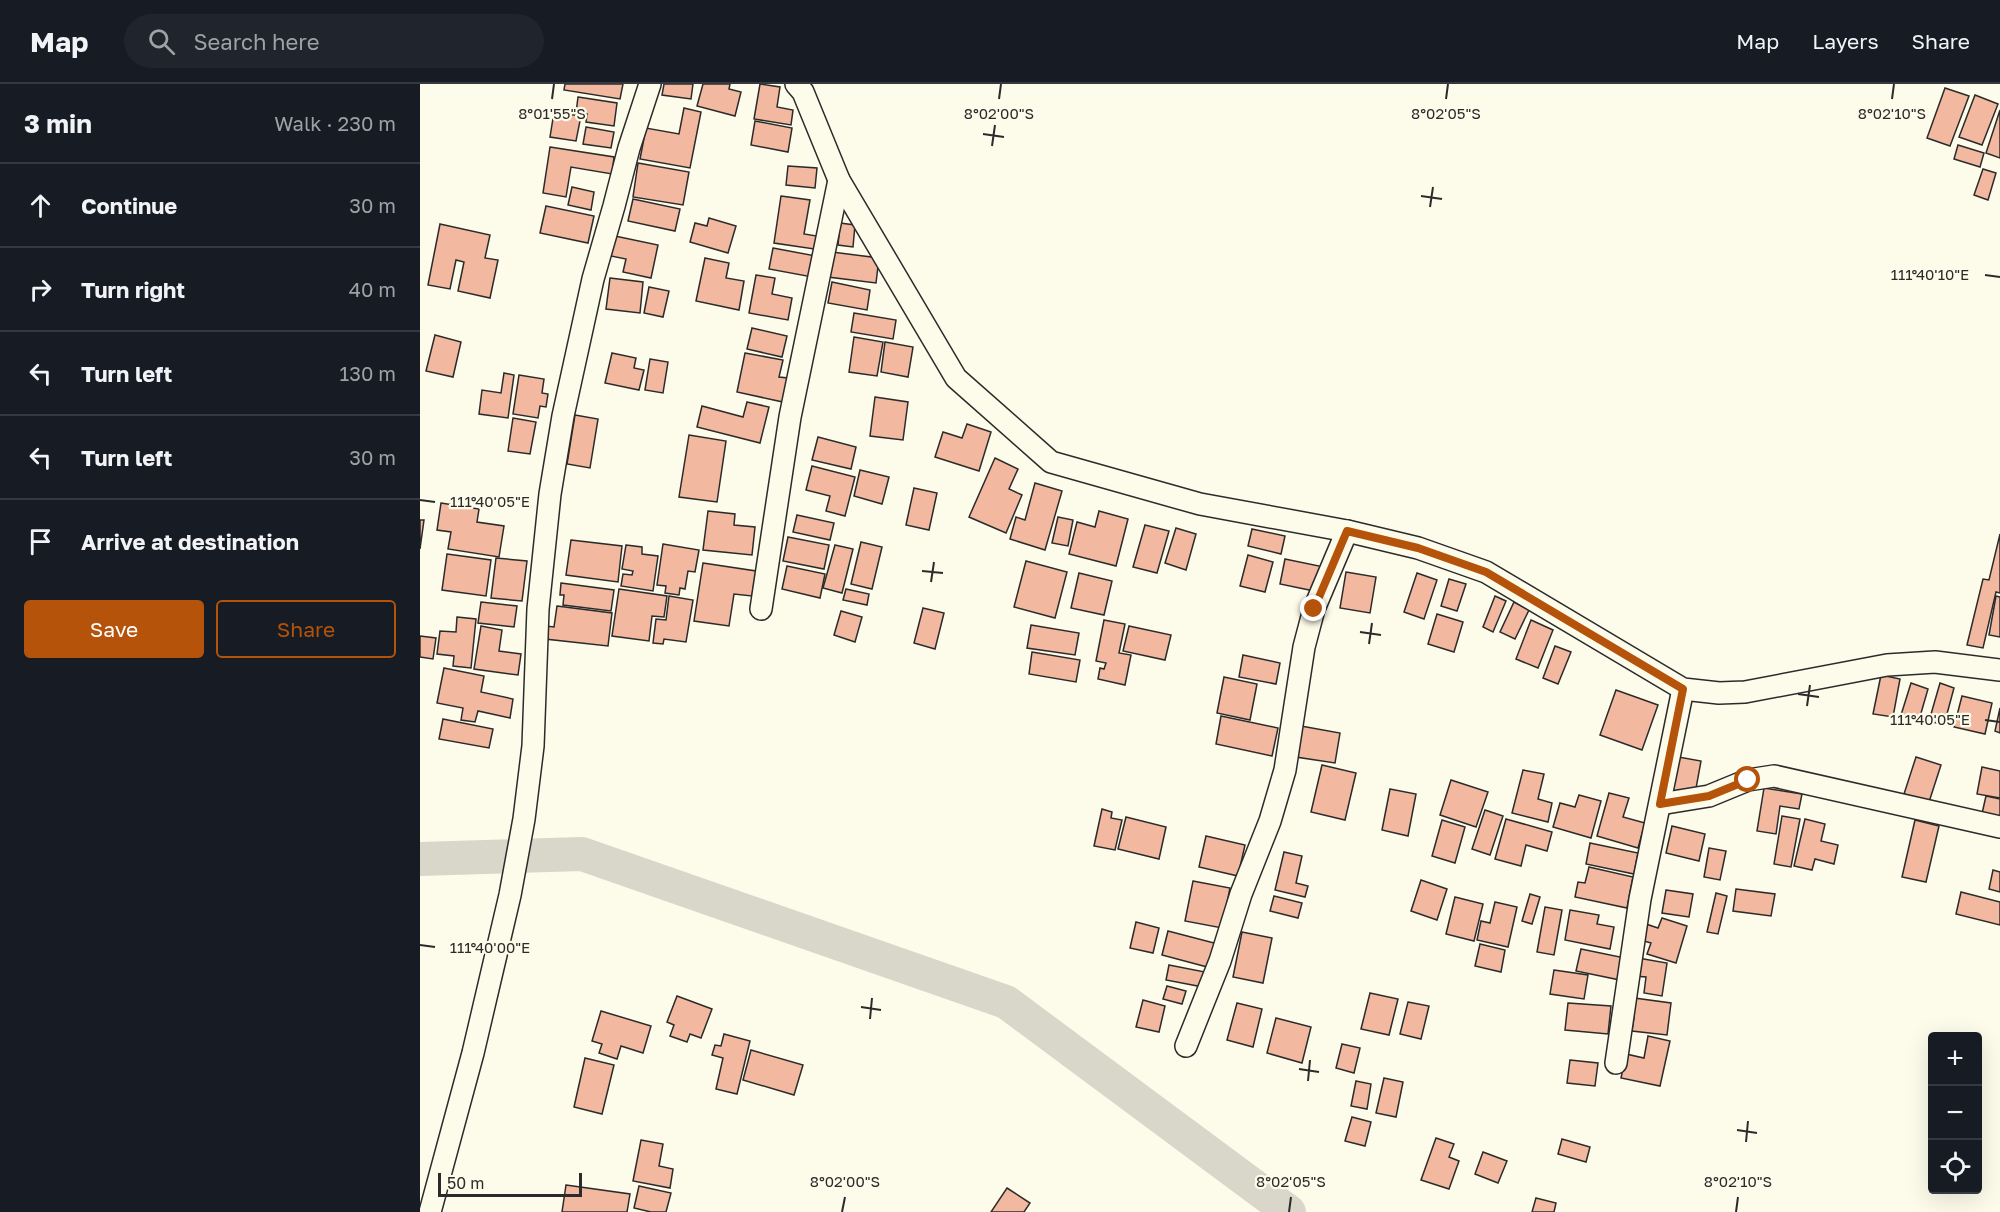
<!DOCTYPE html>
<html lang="en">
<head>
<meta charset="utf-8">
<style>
  body { margin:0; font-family:"Golos Text",sans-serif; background:#20242c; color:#f1f3f6 }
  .controls { position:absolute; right:18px; bottom:18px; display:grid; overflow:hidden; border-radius:6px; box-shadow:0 6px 24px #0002 }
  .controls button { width:54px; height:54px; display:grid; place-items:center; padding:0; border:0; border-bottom:2px solid #363941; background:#171b24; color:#f1f3f6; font:30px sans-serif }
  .scale { position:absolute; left:18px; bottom:15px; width:144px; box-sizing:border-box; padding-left:6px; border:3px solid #2b2b2b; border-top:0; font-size:16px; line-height:21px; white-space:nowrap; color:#2b2b2b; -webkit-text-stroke:4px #fdfbea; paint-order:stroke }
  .stop { position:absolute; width:18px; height:18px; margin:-14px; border:4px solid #b45309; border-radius:50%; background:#fff }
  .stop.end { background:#b45309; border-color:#fff; box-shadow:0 2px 6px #0008 }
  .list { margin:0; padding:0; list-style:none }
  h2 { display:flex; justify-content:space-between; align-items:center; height:78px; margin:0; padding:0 24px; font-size:26px }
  h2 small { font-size:20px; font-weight:400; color:#9ea1a6 }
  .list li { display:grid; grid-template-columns:39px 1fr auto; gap:18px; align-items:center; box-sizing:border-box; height:84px; padding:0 24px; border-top:2px solid #363941 }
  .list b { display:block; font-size:22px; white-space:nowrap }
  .list em { font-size:20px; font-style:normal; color:#9ea1a6 }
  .actions { display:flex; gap:12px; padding:18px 24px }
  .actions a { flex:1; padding:14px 0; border:2px solid #b45309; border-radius:6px; text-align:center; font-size:21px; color:#b45309 }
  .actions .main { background:#b45309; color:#fff }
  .icon { flex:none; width:33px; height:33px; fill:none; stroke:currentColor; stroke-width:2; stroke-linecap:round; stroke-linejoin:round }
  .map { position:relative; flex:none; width:1580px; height:1128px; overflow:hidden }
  header { display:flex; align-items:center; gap:36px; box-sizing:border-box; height:84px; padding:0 30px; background:#171b24; border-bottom:2px solid #363941 }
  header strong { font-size:28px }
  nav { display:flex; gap:33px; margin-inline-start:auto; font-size:21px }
  .search { width:420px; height:54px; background:#20242c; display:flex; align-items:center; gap:15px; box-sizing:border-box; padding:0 21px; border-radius:33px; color:#9ea1a6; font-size:22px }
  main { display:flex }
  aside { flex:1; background:#171b24 }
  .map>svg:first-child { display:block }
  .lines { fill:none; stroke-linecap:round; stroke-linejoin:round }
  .river { stroke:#d8d7c9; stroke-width:34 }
  .building { fill:#f2b8a0; stroke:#2b2b2b; stroke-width:1.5 }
  .minor-casing { stroke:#2b2b2b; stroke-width:24 }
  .minor { stroke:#fdfbea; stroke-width:21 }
  .route { stroke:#b45309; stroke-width:8 }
  .ticks { fill:none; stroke:#2b2b2b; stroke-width:2 }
  .ticks-label { font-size:15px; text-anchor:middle; fill:#2b2b2b; stroke:#fdfbea; stroke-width:4.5; stroke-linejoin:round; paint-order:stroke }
</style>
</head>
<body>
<header>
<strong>Map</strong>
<div class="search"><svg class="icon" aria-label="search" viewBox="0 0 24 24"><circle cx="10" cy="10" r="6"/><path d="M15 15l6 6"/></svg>Search here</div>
<nav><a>Map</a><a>Layers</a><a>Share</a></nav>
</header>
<main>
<aside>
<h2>3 min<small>Walk · 230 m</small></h2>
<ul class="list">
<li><svg class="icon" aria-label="ahead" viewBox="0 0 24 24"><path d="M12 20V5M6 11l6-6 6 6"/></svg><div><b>Continue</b></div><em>30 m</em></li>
<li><svg class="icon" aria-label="right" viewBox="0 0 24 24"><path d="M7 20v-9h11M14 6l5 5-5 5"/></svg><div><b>Turn right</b></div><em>40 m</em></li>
<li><svg class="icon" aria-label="left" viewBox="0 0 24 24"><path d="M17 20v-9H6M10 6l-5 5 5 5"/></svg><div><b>Turn left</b></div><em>130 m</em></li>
<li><svg class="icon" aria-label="left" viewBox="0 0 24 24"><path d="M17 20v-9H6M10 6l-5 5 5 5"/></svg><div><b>Turn left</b></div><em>30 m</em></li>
<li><svg class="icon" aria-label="arrive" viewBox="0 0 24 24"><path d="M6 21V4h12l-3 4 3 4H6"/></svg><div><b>Arrive at destination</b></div></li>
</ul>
<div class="actions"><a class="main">Save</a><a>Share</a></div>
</aside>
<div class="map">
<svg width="1580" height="1128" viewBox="0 0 1580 1128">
  <rect width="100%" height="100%" fill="#fdfbea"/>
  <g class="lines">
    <polyline class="river" points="0,775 162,770 586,918 869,1128"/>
  </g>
  <g class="building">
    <polygon points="145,0 203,0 200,15 144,6"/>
    <polygon points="244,0 273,0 271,15 242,11"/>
    <polygon points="283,0 310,0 309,5 321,8 315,32 277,22"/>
    <polygon points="340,0 360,3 357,23 373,26 371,41 334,35"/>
    <polygon points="1525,4 1549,12 1530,62 1507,54"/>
    <polygon points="1555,11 1578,20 1562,61 1539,53"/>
    <polygon points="158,13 197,19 194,42 166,38 167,30 156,29"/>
    <polygon points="264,24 281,28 270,84 220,75 226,44 259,50"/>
    <polygon points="1580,26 1580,74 1566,69"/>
    <polygon points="134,28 161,32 156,57 130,53"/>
    <polygon points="335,37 372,44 368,68 331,61"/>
    <polygon points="166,43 194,48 191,64 163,60"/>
    <polygon points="1538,61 1564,69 1560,83 1534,75"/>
    <polygon points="130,63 194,73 192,90 151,83 146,113 123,109"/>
    <polygon points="218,79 269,88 263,121 213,113"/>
    <polygon points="368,82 397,84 395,104 366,101"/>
    <polygon points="1563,85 1576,89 1568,116 1554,111"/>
    <polygon points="152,103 174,108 171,126 148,121"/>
    <polygon points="361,112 390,116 384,150 403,153 401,166 354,159"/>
    <polygon points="213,115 260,125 255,147 208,137"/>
    <polygon points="126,122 174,132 168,159 120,149"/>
    <polygon points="289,134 316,142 308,169 270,158 275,139 287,142"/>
    <polygon points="420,139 435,141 433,163 418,161"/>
    <polygon points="20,140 70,151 65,174 78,176 70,214 38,207 44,178 36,176 30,205 8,201"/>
    <polygon points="195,152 238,161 231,194 203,188 206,175 191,172"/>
    <polygon points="353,164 396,172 392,193 349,185"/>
    <polygon points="412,168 459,174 456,199 408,193"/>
    <polygon points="285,174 309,179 306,194 324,197 319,226 276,217"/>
    <polygon points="336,191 355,194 352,210 372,214 368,236 329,229"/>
    <polygon points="190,194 223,198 220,229 186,225"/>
    <polygon points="412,198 450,206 447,226 408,219"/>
    <polygon points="229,203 249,207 243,233 224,229"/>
    <polygon points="434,229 476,236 473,255 431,248"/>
    <polygon points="332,244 367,252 362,273 327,265"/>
    <polygon points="15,251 41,258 33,293 6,287"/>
    <polygon points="434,253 463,258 457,292 429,288"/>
    <polygon points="465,258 493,263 488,293 461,288"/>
    <polygon points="192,269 216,274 214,284 224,286 219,306 185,299"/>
    <polygon points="325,269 363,276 359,293 368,294 363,318 317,308"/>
    <polygon points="230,275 248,278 243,309 225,306"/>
    <polygon points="84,289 94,291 88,334 59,330 62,306 81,309"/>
    <polygon points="99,291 124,295 122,309 128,310 126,323 120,322 118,334 93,330"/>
    <polygon points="455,313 488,318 483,356 450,352"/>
    <polygon points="327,318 349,323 340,359 277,343 282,322 323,333"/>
    <polygon points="155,331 178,335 170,384 147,380"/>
    <polygon points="93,334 116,338 110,370 88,367"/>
    <polygon points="547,340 571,348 559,387 515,373 523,348 542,354"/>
    <polygon points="269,351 306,357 297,418 259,413"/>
    <polygon points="398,353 436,363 431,385 392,376"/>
    <polygon points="575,374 598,385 589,405 602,411 586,449 549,433"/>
    <polygon points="392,382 435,393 425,432 406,427 410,412 386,406"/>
    <polygon points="440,386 469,393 462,420 434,412"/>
    <polygon points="615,399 642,407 625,466 590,455 596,433 605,436"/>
    <polygon points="494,404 517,409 509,446 486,441"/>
    <polygon points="21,419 59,425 57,438 84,442 79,473 28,465 31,448 17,446"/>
    <polygon points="288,427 315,430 314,441 335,443 332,471 283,466"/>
    <polygon points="679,427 708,435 696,482 649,470 657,438 675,443"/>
    <polygon points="377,431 414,439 410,456 373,448"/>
    <polygon points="638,433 653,436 648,462 632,459"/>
    <polygon points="0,436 4,436 0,465"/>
    <polygon points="725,441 749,447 737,489 713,483"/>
    <polygon points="756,444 776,450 766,486 745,479"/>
    <polygon points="832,445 865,452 861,470 828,462"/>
    <polygon points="1580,450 1580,509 1576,508 1563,564 1547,561 1563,495 1569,496"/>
    <polygon points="368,453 409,461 404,485 363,477"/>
    <polygon points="151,456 202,462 198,498 146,491"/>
    <polygon points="441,458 462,463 452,505 431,500"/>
    <polygon points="243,460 279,466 275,488 268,487 265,505 260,504 259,511 245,509 246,502 237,501"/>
    <polygon points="206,461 222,463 222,470 238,472 233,507 201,502 203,490 212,491 213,487 202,485"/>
    <polygon points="415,461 433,465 422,509 403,504"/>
    <polygon points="27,470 71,476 66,512 22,506"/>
    <polygon points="828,471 853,478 845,508 820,502"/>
    <polygon points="76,474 107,477 102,517 71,514"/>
    <polygon points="865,475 904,483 899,508 860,500"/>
    <polygon points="606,477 647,488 635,534 594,523"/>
    <polygon points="283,479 336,487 332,512 314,510 309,542 274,537"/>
    <polygon points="367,482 405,490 400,514 362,505"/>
    <polygon points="926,488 956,493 950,529 920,524"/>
    <polygon points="659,489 692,497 684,531 651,524"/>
    <polygon points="997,489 1017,496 1004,535 984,528"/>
    <polygon points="1029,495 1046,500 1037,527 1021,522"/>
    <polygon points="141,499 194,506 191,527 143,521 144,511 140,511"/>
    <polygon points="199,505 247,512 244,533 232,532 229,557 192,552"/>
    <polygon points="426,505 449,510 447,521 423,516"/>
    <polygon points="249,512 273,516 266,558 244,555 243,560 233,559 236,535 246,536"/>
    <polygon points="1075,512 1086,517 1073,548 1063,543"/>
    <polygon points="1576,512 1580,513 1580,553 1569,551"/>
    <polygon points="61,518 97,522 94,543 58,539"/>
    <polygon points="1094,518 1109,526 1095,555 1080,548"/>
    <polygon points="137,522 192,529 188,562 125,555 126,542 134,543"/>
    <polygon points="503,524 524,529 515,565 494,559"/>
    <polygon points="421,527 442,533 435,558 414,551"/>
    <polygon points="1017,530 1043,538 1034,568 1008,560"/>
    <polygon points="37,533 56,535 51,584 33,582 34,572 17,570 20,547 36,548"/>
    <polygon points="684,536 705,540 699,569 711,571 705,601 678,595 680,584 684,585 686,579 676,577"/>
    <polygon points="1111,536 1133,546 1118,584 1096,575"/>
    <polygon points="611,541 659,549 655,571 607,564"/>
    <polygon points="61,542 82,546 79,567 101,570 98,591 54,585"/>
    <polygon points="709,542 751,551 745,576 703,567"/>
    <polygon points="0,552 16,554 13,575 0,573"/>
    <polygon points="1135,562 1151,568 1138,600 1123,594"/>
    <polygon points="612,568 660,576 656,598 609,590"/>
    <polygon points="823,571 860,579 856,600 819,593"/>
    <polygon points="24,584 64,592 61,608 93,615 90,634 58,627 55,638 41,636 43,624 17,619"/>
    <polygon points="1461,591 1480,595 1473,633 1453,630"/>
    <polygon points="804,593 837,600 830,636 797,629"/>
    <polygon points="1491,599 1508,605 1499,636 1481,631"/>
    <polygon points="1520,599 1534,604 1524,641 1509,637"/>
    <polygon points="1196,606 1238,621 1222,666 1180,651"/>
    <polygon points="1542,612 1572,619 1565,650 1534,643"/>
    <polygon points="1580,624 1580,649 1575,647"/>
    <polygon points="801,632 858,644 852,672 796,660"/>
    <polygon points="23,635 73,645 69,664 19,655"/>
    <polygon points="881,642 920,649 915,679 876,673"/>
    <polygon points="1253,672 1281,677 1275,710 1247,706"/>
    <polygon points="1496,673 1521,681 1509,718 1484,710"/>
    <polygon points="902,681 936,689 925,736 891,728"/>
    <polygon points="1562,683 1580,687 1580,714 1557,710"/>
    <polygon points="1103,686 1124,690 1118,715 1132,719 1128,738 1092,729"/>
    <polygon points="1031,696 1068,708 1056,743 1020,731"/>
    <polygon points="1344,704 1382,710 1379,725 1360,722 1356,750 1337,747"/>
    <polygon points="970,705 996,710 988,752 962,746"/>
    <polygon points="1189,709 1209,714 1203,733 1225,739 1218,764 1177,752"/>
    <polygon points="1159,711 1181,717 1171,754 1133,743 1140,719 1155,723"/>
    <polygon points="1566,712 1580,715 1580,738 1561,734"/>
    <polygon points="682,725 692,728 691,734 702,736 695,766 674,762"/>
    <polygon points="1065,726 1083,732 1070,771 1052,765"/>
    <polygon points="1362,732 1380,735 1371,783 1354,780"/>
    <polygon points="706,733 746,743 739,775 698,765"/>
    <polygon points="1086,735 1132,748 1127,767 1106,761 1101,782 1075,775"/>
    <polygon points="1385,735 1405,740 1401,757 1418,761 1414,780 1395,775 1392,786 1374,782"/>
    <polygon points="1022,736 1045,743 1035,779 1012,772"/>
    <polygon points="1495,736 1519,742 1506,798 1482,793"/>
    <polygon points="1252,742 1285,750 1279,777 1246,769"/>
    <polygon points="786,752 825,761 818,792 779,783"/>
    <polygon points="1170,759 1218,769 1214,790 1166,780"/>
    <polygon points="1289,764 1306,767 1300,796 1284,793"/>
    <polygon points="864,768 882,772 876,799 888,802 885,813 855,806"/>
    <polygon points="1169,783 1213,793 1207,824 1155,813 1158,798 1165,799"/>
    <polygon points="1573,786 1580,788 1580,808 1569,805"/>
    <polygon points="1001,796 1027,805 1017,836 991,827"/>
    <polygon points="773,797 810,804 802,844 765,837"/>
    <polygon points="1316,805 1355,810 1351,832 1313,827"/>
    <polygon points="1246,806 1273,810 1269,833 1242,829"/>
    <polygon points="1541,808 1580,818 1580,841 1536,830"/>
    <polygon points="1296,809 1307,812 1298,850 1287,848"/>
    <polygon points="1110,810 1120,813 1112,840 1102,837"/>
    <polygon points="854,812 882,819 878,834 850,827"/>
    <polygon points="1035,813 1063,820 1054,857 1026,850"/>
    <polygon points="1075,818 1097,823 1088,863 1057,856 1061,837 1070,839"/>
    <polygon points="1125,823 1142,826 1134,871 1117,868"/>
    <polygon points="1150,826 1179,831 1177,840 1194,843 1190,865 1145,856"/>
    <polygon points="1242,834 1267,842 1256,879 1227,870 1231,859 1217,855 1223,839 1238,844"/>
    <polygon points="716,838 739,844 733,869 710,864"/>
    <polygon points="748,847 798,860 791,884 742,871"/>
    <polygon points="822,848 852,854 843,899 813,893"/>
    <polygon points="1060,860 1085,866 1081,888 1055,882"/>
    <polygon points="1161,865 1205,874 1200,896 1156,887"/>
    <polygon points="1218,874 1247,879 1242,912 1224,909 1226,893 1215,892"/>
    <polygon points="749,881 785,888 783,903 746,896"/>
    <polygon points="1134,886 1168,891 1164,915 1130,910"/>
    <polygon points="747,902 766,907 762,920 743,915"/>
    <polygon points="950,909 978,915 969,951 941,945"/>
    <polygon points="257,912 292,925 281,954 270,950 267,958 250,952 254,941 247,938"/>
    <polygon points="1207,913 1251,919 1247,951 1212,947 1214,933 1204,931"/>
    <polygon points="723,916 745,922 739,948 716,943"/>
    <polygon points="988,918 1009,922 1001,955 980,950"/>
    <polygon points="817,919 842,925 833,963 807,956"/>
    <polygon points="1148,919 1191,922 1188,950 1145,946"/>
    <polygon points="181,927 231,942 223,969 201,962 197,975 179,969 182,960 172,957"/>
    <polygon points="856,934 891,943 882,979 847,969"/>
    <polygon points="304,950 330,957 317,1010 296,1005 303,974 292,971 295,961 301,962"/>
    <polygon points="1228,952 1250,957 1240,1002 1201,994 1206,970 1224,974"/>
    <polygon points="922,960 940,964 934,989 916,984"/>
    <polygon points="331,966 383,981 374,1011 323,996"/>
    <polygon points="165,974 194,981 182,1030 154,1023"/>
    <polygon points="1150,976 1178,979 1175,1002 1147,999"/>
    <polygon points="964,994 983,998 976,1033 956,1029"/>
    <polygon points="936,997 951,1000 947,1025 931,1022"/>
    <polygon points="932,1033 951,1038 945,1062 925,1057"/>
    <polygon points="1016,1054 1034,1060 1029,1073 1039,1077 1029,1105 1001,1096"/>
    <polygon points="1142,1055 1170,1063 1166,1078 1138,1070"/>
    <polygon points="221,1056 243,1060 239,1082 253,1085 250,1104 213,1097"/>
    <polygon points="1063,1068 1087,1077 1078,1099 1055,1090"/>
    <polygon points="146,1101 210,1110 207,1128 142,1128"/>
    <polygon points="219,1102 251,1109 246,1128 231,1128 214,1124"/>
    <polygon points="587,1104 610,1119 604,1128 571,1128"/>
    <polygon points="1116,1114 1136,1119 1134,1128 1112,1128"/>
  </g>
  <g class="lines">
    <g class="minor-casing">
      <g id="minor">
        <polyline points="376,0 383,8 419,96 536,294 631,378 780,420 927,447 998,464 1066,488 1263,605 1299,609 1325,608 1467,581 1515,578 1580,586"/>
        <polyline points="341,525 370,333 419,96"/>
        <polyline points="1240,720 1289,712 1328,696 1354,692 1580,743"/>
        <polyline points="766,962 800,877 821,810 850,737 865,686 884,563 894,525 927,447"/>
        <polyline points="1196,979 1220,815 1263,605"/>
        <polyline points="10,1128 53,969 90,811 104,735 113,662 118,525 130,410 143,332 173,195 194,122 209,64 230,0"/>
      </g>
    </g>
    <use href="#minor" class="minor"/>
  </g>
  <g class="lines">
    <polyline class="route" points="894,525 927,447 998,464 1066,488 1263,605 1240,720 1289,712 1328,696"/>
  </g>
  <path class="ticks" d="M132 15 134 0M579 15 581 0M1026 15 1028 0M1472 15 1474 0M563 50 584 53M572 62 575 41M1001 112 1022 115M1010 123 1013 103M1565 191 1580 193M0 416 15 418M502 487 523 489M511 498 514 478M940 548 961 551M949 560 952 539M1378 610 1399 613M1387 622 1390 601M1565 636 1580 638M0 861 15 863M441 923 461 926M450 935 452 914M879 985 899 988M888 997 890 976M1317 1046 1337 1049M1326 1058 1328 1037M422 1128 425 1113M869 1128 871 1113M1316 1128 1318 1113"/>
  <g class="ticks-label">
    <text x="132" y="35">8°01'55"S</text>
    <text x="579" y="35">8°02'00"S</text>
    <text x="1026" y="35">8°02'05"S</text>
    <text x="1472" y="35">8°02'10"S</text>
    <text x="1510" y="196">111°40'10"E</text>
    <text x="70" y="423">111°40'05"E</text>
    <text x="1510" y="641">111°40'05"E</text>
    <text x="70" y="869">111°40'00"E</text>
    <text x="425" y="1103">8°02'00"S</text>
    <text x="871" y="1103">8°02'05"S</text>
    <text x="1318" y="1103">8°02'10"S</text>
  </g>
</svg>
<div class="controls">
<button>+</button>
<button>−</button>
<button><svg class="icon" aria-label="locate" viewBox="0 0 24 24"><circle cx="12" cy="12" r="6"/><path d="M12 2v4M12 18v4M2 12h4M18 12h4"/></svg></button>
</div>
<div class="scale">50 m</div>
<div class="stop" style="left:1328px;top:696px"></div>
<div class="stop end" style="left:894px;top:525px"></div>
</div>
</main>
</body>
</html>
